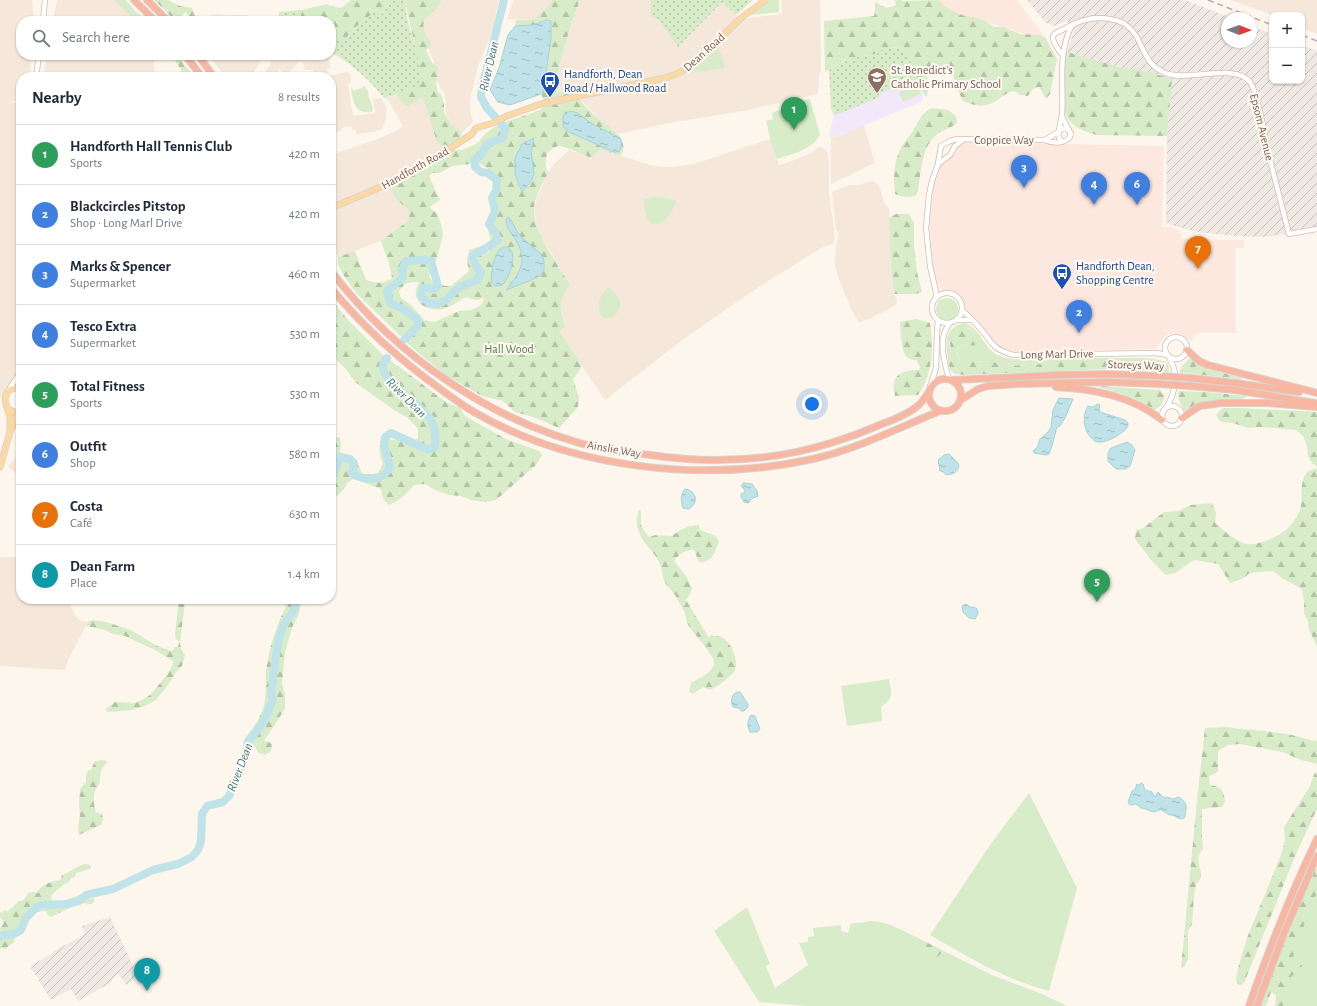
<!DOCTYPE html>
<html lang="en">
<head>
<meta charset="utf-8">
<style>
  body { margin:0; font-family:"Alegreya Sans",sans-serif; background:#f6f6f7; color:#1f2937 }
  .controls { position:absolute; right:12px; top:12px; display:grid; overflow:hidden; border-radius:8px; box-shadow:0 1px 3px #0004 }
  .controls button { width:36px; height:36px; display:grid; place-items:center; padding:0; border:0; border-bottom:1px solid #e0e1e3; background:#fff; color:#1f2937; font:20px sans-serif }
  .compass { position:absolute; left:1221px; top:12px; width:36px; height:36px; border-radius:50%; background:#fff; box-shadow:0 1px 3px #0004; rotate:91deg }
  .you { position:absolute; left:812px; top:404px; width:14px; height:14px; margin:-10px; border:3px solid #fff; border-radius:50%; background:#1a73e8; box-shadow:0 0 0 6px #1a73e833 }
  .badge { display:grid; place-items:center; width:26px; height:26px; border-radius:50%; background:#ea580c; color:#fff; font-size:13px; font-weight:700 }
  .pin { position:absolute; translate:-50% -33px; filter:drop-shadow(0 1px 2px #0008) }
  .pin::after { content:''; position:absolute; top:21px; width:14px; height:12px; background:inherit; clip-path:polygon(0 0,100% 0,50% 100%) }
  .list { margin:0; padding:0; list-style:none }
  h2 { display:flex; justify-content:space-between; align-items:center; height:52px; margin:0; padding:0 16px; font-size:17px }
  h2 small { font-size:13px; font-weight:400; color:#747a83 }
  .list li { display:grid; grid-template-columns:26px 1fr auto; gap:12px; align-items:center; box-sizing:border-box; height:60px; padding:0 16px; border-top:1px solid #e0e1e3 }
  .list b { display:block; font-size:15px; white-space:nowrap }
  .list p { margin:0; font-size:13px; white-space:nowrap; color:#747a83 }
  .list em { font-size:13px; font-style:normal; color:#747a83 }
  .icon { flex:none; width:22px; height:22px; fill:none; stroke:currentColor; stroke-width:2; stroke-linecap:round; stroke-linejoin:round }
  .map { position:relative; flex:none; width:1317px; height:1006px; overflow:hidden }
  .search { position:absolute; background:#fff; box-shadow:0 1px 3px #0004; left:16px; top:16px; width:320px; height:44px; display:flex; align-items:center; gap:10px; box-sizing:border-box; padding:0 14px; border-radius:16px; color:#747a83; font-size:15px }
  .panel { position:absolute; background:#fff; box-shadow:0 1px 3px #0004; left:16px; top:72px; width:320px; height:532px; border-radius:16px }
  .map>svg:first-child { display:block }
  .residential { fill:#f5e8da }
  .commercial { fill:#fde8e0 }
  .industrial { fill:url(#industrial-furrows) }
  .education { fill:#f3e8fa }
  .grass { fill:#d8ecc9 }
  .forest { fill:url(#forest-firs); fill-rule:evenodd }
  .park { fill:url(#park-dots) }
  .water { fill:url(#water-ripples); stroke:#a5d3da }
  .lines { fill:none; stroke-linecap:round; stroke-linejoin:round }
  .river { stroke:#bfe3e8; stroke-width:8 }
  .minor-casing { stroke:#d1beb0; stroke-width:6 }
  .major-casing { stroke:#dad1cd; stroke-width:7 }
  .highway-casing { stroke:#dad1cd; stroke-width:8 }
  .minor { stroke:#fff; stroke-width:4.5 }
  .major { stroke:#fbd9a5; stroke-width:5.5 }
  .highway { stroke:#f7b7a3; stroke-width:6 }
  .rail { stroke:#b9a8c9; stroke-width:1.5; stroke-dasharray:6 4; stroke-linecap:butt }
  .highway-bridge-casing { stroke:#dad1cd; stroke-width:8; stroke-linecap:butt }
  .highway-bridge { stroke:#f7b7a3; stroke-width:6 }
  .labels { text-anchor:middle; stroke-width:4; stroke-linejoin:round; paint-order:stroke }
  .street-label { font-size:12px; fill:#7a5c4d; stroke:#fffaf3 }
  .education-label { font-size:12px; fill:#785e54; stroke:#fffaf3; text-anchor:start }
  .transit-label { font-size:12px; fill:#164399; stroke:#fffaf3; text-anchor:start }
  .park-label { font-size:12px; fill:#537a41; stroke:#fffaf3 }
  .water-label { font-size:13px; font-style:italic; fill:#437c86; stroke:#fffaf3 }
</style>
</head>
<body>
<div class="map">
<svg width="1317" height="1006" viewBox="0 0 1317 1006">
  <defs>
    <pattern id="industrial-furrows" width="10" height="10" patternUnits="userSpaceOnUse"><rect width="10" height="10" fill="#efe9e4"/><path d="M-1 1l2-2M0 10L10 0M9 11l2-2" fill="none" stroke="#c7c0bb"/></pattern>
    <pattern id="forest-firs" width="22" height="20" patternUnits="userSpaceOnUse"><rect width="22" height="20" fill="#d8ecc9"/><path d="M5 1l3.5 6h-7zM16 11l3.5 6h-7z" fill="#b4c2a5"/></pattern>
    <pattern id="park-dots" width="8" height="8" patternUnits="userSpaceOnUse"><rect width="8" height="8" fill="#d8ecc9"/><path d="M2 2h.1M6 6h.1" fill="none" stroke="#b4c2a5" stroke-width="1.8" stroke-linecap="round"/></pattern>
    <pattern id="water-ripples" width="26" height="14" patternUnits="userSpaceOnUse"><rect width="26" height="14" fill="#bfe3e8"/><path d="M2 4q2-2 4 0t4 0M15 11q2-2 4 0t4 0" fill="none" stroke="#a0bbbe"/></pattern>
  </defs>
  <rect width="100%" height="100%" fill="#fdf6ec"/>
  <g class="residential">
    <polygon points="0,0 32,0 34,21 21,21 21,55 31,55 30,77 21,77 21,98 11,103 21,102 21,371 4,398 0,397"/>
    <polygon points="57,0 114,0 137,21 53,21"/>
    <polygon points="434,0 499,0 491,35 478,66 471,96 470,108 473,122 462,133 453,126 446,114 445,94 434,78 434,62 427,45 420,20"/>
    <polygon points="513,0 552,0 547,7 533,20 507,19"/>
    <polygon points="580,0 651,0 651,17 659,20 678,47 722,2 736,15 741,19 780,14 782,12 781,0 820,0 821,72 819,73 818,94 743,111 669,123 619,134 599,119 577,96 557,93 559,68 569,31"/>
    <polygon points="1230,0 1317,0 1317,34 1302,28 1302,15 1272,15"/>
    <polygon points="213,14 231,16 231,15 248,15 248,17 261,17 262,16 271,16 272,19 276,21 213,21 211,15"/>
    <polygon points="47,55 156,55 154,62 155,77 43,77"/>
    <polygon points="208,55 264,55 251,77 226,77"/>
    <polygon points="274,55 302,55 305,61 329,57 331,68 327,69 328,76 347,72 350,74 351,83 349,83 348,85 353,116 375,113 373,99 381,98 387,109 386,110 386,119 382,129 374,132 356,134 356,130 353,130 352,126 341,128 341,131 331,133 331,77 314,77 313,70 305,70 303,63 301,60 286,75 279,69 275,77 262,77 271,63 270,61"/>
    <polygon points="424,87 436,130 445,152 424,164 440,200 381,241 338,257 331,244 331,155 378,139 396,131 403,126 387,98"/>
    <polygon points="864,125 875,163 831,184 831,138 846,133"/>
    <polygon points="770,139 779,165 784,164 812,153 820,146 827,152 829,162 829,193 834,229 834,243 821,248 765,283 731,306 685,338 605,400 558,331 565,327 560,303 563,294 570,285 544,241 537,226 534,210 538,195 551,167 569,150 592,158 600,149 654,166 671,167 694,164"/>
    <polygon points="872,181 875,182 879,186 885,204 890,210 889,218 891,266 894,294 897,300 896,305 871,318 859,323 851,308 838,277 835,267 836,245 839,233 836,230 832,192 849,185 857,185"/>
    <polygon points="21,449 21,478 8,467"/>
    <polygon points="0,557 21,557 21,599 68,599 73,611 79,620 88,622 68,660 65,670 0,666"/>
  </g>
  <g class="commercial">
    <polygon points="935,0 1017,0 1044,36 1043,39 1038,38 951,11"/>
    <polygon points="989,140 1010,143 1164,146 1162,227 1169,227 1178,230 1182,235 1181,239 1186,239 1244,240 1244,248 1235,248 1235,325 1236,326 1236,333 1198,333 1195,335 1192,342 1182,334 1172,333 1168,334 1163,338 1156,349 1031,351 1013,355 1002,351 962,310 961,303 958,298 952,294 946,293 943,291 935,283 926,228 928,202 936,169 943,156 946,156 953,150 952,146 949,143 954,141"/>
  </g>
  <g class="industrial">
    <polygon points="1027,0 1185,0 1231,18 1227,18 1227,42 1251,42 1251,26 1272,34 1272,81 1302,81 1302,45 1317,51 1317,229 1289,234 1262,237 1235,236 1197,232 1171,225 1166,222 1167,136 1172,80 1117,69 1067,52 1074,31 1067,21 1054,26 1046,23"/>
    <polygon points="110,917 138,976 126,985 123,980 118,974 112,979 112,982 78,1001 71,989 51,1000 30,966 53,953 52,952 84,935 82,926"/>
  </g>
  <polygon class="education" points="905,50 923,92 923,101 846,133 829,138 831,126 834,118 832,113 829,70 843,61"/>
  <g class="grass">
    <polygon points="770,0 779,0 779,12 750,15"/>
    <polygon points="715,44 722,56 725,68 690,73 683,72"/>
    <path d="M363 85 368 91C369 94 368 96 369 98 371 103 374 106 372 112 354 114 353 102 351 87L354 91 363 87Z"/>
    <polygon points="917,85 921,94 903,102 899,92"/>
    <path d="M808 99H810L820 135C810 151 794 153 777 159L771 142 766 121 773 119 772 113Z"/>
    <path d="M655 197 665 198 676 201C673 211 659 236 648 219 644 214 645 205 644 199Z"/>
    <path d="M608 288C625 296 624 315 606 319L600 314C597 304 599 295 608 288Z"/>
    <circle cx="947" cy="309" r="11"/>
    <path d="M965 323C979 328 982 343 993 352 1006 363 1032 359 1048 358L1044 364 1010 366 993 362 967 361 958 358 957 351 962 345 969 346 976 335 971 329 964 327 949 342 951 356 948 361C946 342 943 328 965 323Z"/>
    <path d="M889 679C891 694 895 698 881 707L882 721 847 726 841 686Z"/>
    <path d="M1029 793 1077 888 1049 991C1006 980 968 957 930 935L992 842Z"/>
    <polygon points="1317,886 1317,1006 1279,1006 1285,975"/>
    <polygon points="747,907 770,964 766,966 775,988 808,965 799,943 808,942 808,937 814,936 813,928 841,925 841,931 848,933 851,924 871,921 880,922 891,925 916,937 915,946 935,959 944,951 992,975 1042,994 1067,1006 807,1006 759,1002 714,931"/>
  </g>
  <g class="forest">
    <polygon points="114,0 126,0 135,11 150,21 136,21"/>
    <polygon points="154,0 168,0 180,6 192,8 195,15 193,21 186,21 189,16 185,12 178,21 174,21 164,9"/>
    <polygon points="351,0 394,0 386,7 380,15 372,14 358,25 346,38 332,41 331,41 331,21 300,21 302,10 327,4 330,6 341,8"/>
    <path d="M405 0H441C437 19 411 13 431 43L430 47 426 50 432 63 436 65 438 68 436 84 438 93 441 94 444 104V113L453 126 462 133C460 141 449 148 441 148 432 133 430 116 424 100L422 98C416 100 413 105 407 106L397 97 396 93 422 78 408 15Z"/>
    <path d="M552 0H580L569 31 559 68 557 93 576 89C576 91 576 94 577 95 578 100 596 117 600 120 612 129 630 138 621 156L600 149 592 158C586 156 563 145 559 146 555 146 551 150 548 152 545 159 545 165 548 173 543 184 534 197 534 210 533 231 559 266 570 285 556 303 561 306 565 327L559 331 582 366 573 380 579 397 578 407 559 428 533 417 515 412 503 401 482 396 447 376 415 350 357 294 342 273 338 264V257L355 251 366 280C377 283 382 285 392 278 391 265 385 254 381 241L408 221 410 211C400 202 390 197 392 182L447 150C456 152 469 149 477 143 479 142 481 139 483 136 486 133 491 129 495 127 511 117 531 117 546 106L541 94 544 89 551 39V21L547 20 533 25 515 26 516 20H533L547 7ZM478 163 489 169C491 178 497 189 496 199 495 207 489 214 488 222 486 233 495 243 488 253L478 247 469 250 467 260 469 271 451 286C442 286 435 285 429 277L437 258 443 235 441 224 437 213 429 207 440 200 429 177 432 173H439L453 166ZM507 227 541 275 536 278 506 289C510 283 517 278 520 271 527 255 516 240 507 227ZM413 282H419C417 286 415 290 416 295 417 306 433 312 443 309 451 307 459 301 466 297L475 300 485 298 480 306 471 310 459 311 434 322 424 320 411 305 401 298 399 291 405 284Z"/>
    <path d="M895 0H902L903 1 938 0C944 7 958 14 966 16 977 18 985 19 993 27H1003L1020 34 1040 35 1045 37 1057 59 1050 94 1046 99 1039 87 1033 89 1028 96 1020 95 1014 91C1008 92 1004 95 999 99 985 108 978 107 963 101L955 84 952 69 947 64 929 71C928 73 927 75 927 77 926 84 930 91 926 97L923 92 905 50 899 47 888 48 876 54 869 55H865L843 61 825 72 824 21 874 16 875 11V2C885 7 885 10 896 5Z"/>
    <path d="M1065 51 1079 56 1119 67 1154 73 1172 80 1167 136 1097 135C1083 131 1070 127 1065 112Z"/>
    <polygon points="167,55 178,55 184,65 196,77 155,77 155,76 170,72 178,73 182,71 174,59"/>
    <path d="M932 108 948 110 956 116 957 123C950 129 941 130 935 136 921 149 921 173 918 191L915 196C907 198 902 197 895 194 893 179 894 159 902 146 905 141 910 136 913 131 918 122 922 112 932 108Z"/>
    <polygon points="896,214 909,214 914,223 914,244 917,272 922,292 916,294 894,294 891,266 889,218"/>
    <path d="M331 299 348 320 382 354 446 402 460 408 465 416 506 439 539 451 542 455 536 465 496 500 485 502 471 500 461 496 449 495 435 490 425 484 414 485C407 493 400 501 389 505L383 499 381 489 354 479 348 482 344 489 334 499 331 504V436L340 438 341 445 340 452 349 457H354L363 475 378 473 383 464C379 455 378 448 382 438L412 443 418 438V429L408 418 394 410 355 382 345 368 337 361 331 353Z"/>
    <path d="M915 319 930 323C934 348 933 374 918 395L895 396C894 392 893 387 894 383 896 371 910 370 919 370L920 367 916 360C914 360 912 360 910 359 900 355 901 331 900 322Z"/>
    <path d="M964 327C973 330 980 335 976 345L969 346 962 345 957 351 958 358 967 361 993 362 1010 366 1043 364 1048 358H1148L1164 361 1168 364 1169 372 1107 369 964 375 955 374 950 369 948 361C956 347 940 334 964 327Z"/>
    <path d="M1190 358C1205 370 1222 373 1240 377L1243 380 1179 372 1182 366Z"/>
    <path d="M1099 386 1160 390 1165 396C1163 403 1161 407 1154 410 1138 398 1118 392 1098 387Z"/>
    <path d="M1178 391 1206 392 1246 396 1243 399C1220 399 1206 398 1185 411 1180 404 1178 399 1178 391Z"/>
    <polygon points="1223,408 1240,408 1317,412 1317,467 1312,463 1308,456 1307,446 1303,436 1296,430 1260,427 1248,428 1233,423 1221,422 1216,415"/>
    <path d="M1317 468V646L1309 630 1308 621 1304 613V601L1302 589 1282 578 1273 571 1250 573 1242 579 1230 583 1218 564 1194 560 1175 573 1166 575 1152 561 1135 539 1136 530 1143 528 1164 512 1178 511 1191 505 1212 503 1216 513 1215 523C1221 529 1238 542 1246 544 1257 546 1277 537 1286 530 1292 525 1297 517 1300 510 1304 499 1298 481 1308 471 1310 470 1315 469 1317 468Z"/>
    <path d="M640 509 641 512V526L649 537 656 535 672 536C681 529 687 526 699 525L700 530 716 536 719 541C716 551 712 563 699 562L694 550C687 549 679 554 674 561L686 576 692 588 690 594 686 600 709 638 711 635C715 636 720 636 723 638 732 644 739 660 735 670 732 676 717 687 710 690L703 687 697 691 693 694 689 691 691 683C699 678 712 674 714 663 715 657 695 634 690 628 687 624 686 617 684 611 681 606 678 600 675 595 672 590 666 586 664 580 662 573 662 566 658 560 652 549 641 542 638 529 636 524 636 513 640 509Z"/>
    <polygon points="179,599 187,599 185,602 180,643 181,649 185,655 182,666 176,672 170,682 156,700 145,706 132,710 107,712 106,709 115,702 135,703 142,700 150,695 167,675 173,664 173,661 155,650 125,636 113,634 105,630 86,626 88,622 92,620 106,622 131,630 157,646 172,651 175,647 178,647 179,641 176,639 175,634"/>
    <path d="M275 599H302L299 614 292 628 285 652 282 684 285 694V709L264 741 269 742 272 744 271 751 265 755 259 753 255 747 245 739C251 729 260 720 263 708 267 696 265 683 266 671 269 648 276 627 286 606L280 601Z"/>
    <path d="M1226 727C1248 730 1271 731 1292 735 1301 737 1308 740 1317 741V764L1301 760 1282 752 1240 744 1228 745 1218 751V772L1209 776 1210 785C1221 787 1224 790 1225 802L1222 807 1202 809V838L1203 849C1190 863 1210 874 1196 884L1194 896 1192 924 1188 931V959L1185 966 1181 968 1197 800 1205 728Z"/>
    <path d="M104 760 108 762C102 767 99 774 100 782 99 785 96 789 95 791 93 797 94 807 96 812L102 814 103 819 101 825 79 835 78 828 80 814 79 805 80 789 86 782V776L88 770H91L95 761Z"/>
    <polygon points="1317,772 1317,809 1296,854 1244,983 1240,985 1238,984 1236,979 1238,968 1247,938 1281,855 1285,840 1284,827 1310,786 1314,774"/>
    <path d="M85 864H89L91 867 90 869 76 873 75 877 71 878 69 882C65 883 55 891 52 895 51 898 52 900 53 902L56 903 83 894 89 899 93 898 95 900 91 904 79 903 51 917 48 915 45 911 27 913 17 928 14 942 5 949 0 948V928L3 924V920L0 918V912L2 913 4 910 8 911 19 901 24 900 28 893 34 892 38 893C39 884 52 882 60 880L62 875C70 872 77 866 85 864Z"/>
    <polygon points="1315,868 1317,869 1317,893 1313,900 1310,912 1301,932 1293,957 1302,966 1300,972 1294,974 1289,979 1283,1006 1275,1006 1276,995 1271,992 1266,1006 1260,1006 1281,947"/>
    <path d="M916 937 944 951 935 959C926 958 920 952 915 946Z"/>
  </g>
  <g class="park">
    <path d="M394 0H405C406 29 422 56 422 84L396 93V95L384 98C370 80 351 63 331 52V41L346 38 358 25 372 14 377 11 381 15 386 7Z"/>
    <polygon points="651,0 753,0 736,15 722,2 678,47 659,20 651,17"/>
    <polygon points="302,10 300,21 279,21 279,12"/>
    <path d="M899 47 905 50 919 81 897 90 894 91 892 88 879 94 880 97 836 115 831 109 829 70C844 61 853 56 870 55 876 55 881 50 887 48 891 47 895 48 899 47Z"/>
  </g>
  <g class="water">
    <polygon points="547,20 551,21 551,39 543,92 541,94 510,105 498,102 490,90 499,68 508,35 515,26 533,25"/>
    <path d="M571 111C579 113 582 116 588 121 598 127 609 133 620 138 622 142 622 148 619 152H614L567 131 563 126V116L568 112Z"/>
    <polygon points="534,138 531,151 534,174 531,181 522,192 515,174 515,158 522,144"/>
    <path d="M509 217 520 236 541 254 544 261V270L541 275 536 278 506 290C520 273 529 260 515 239 510 232 506 227 506 219Z"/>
    <path d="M503 247H508C509 249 511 250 512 252 515 259 509 278 504 283 501 286 498 286 495 286L491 282C492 271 492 254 503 247Z"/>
    <polygon points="1059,398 1073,399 1065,418 1060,426 1057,427 1051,449 1049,454 1046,455 1034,453 1033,451 1035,449 1037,448 1040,439 1048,432 1051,427 1053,410"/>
    <path d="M1098 404 1100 405 1099 410 1100 412 1125 420 1128 423V426C1125 433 1103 446 1095 441 1084 434 1081 417 1088 406L1093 407Z"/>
    <polygon points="1127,442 1132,445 1135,450 1130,466 1126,469 1116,469 1108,461 1108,453 1111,448"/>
    <path d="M949 454 958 463 959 466C957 473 953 474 946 475L944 472 940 471 938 460 944 455Z"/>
    <polygon points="743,483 752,484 757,491 758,496 753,498 748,503 744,502 741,497 741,494 745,492 745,490 741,486"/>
    <path d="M685 489 689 490C698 495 697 503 689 509L683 508C681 501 680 494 685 489Z"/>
    <polygon points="966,604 970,607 974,607 977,609 978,613 975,619 969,618 963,612 962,606"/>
    <path d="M737 692H740L748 704V707L744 711H741L739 708 733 707C730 701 732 694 737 692Z"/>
    <path d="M751 715 755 716 760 729 757 732H750C747 726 747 721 751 715Z"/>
    <path d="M1141 783 1143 784 1145 790 1152 792 1154 797 1158 792 1164 798 1167 797 1173 799 1179 797C1189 804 1186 807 1185 817L1182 819C1177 819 1174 814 1169 815L1162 810H1159C1153 815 1147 808 1141 808L1136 804 1130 805 1128 802 1132 791 1135 790 1137 784 1139 785Z"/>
  </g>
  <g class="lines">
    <g class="river">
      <path d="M404 340 418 326 417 319 405 310 390 303 387 291 403 278 402 269 406 261 422 260 431 261 438 286 434 290 429 288H423L421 296 429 303 438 304 446 300 458 288 478 279 481 273 475 264 472 257C481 250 489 247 498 240L496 234 489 224 495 212 492 198 496 191 497 180 488 173 481 172 475 167V159C486 153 481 151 487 145 491 141 498 140 503 138L505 128 487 108 481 97 482 84 486 72 504 0"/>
      <path d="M331 481 340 457 350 459 354 463 352 473C360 479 374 481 384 475 386 473 389 469 390 467L384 445 385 437 391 433 426 449H430L435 447C436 439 435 428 431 420 422 405 385 383 383 369 382 365 384 361 387 358"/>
      <path d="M0 937 4 935 14 934 21 930 26 918 36 908 42 905 68 904 79 901 86 895 113 889 153 870 178 864 192 857 198 850 201 841 202 814 207 806 223 802 229 796 235 785 244 760 248 741 258 730 263 722 273 700 271 694C274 676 276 638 284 624 290 614 297 612 295 599"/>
    </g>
    <g class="minor-casing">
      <g id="minor">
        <polyline points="43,21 45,0"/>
        <path d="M1062 54C1059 51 1052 41 1053 36 1055 32 1058 32 1060 31 1068 27 1076 22 1085 20 1097 16 1116 18 1126 25 1145 38 1140 65 1168 74 1190 81 1235 63 1250 82 1258 93 1265 136 1268 152 1275 179 1282 207 1289 234L1317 229"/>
        <polyline points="36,77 39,55"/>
        <path d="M1059 130C1060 125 1061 120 1062 115 1064 84 1057 54 1072 25"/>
        <polyline points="1045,140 1058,132"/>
        <polyline points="1062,141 1059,138 1058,132 1063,128 1069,130"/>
        <path d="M938 164 941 146 950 141 957 139 1045 140C1053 144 1069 144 1071 134L1062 117"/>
        <circle cx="947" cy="308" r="15"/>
        <polyline points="936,299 936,292 930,266 926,228 929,195 932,181 938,164 950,155 955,146 963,140"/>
        <path d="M962 310C967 315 973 320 978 326 993 342 990 348 1013 355L1156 353 1168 355"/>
        <polyline points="956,320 972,320"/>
        <circle cx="1176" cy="348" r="11"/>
        <path d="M949 379C944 361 937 338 950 323"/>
        <polyline points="930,387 936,368 937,334 938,320"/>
        <polyline points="8,391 21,371"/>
        <circle cx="1172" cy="416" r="10"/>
        <path d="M1167 407C1176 390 1179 374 1169 357"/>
      </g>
    </g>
    <g class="major-casing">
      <g id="major">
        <path d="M331 208 395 181 445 152 472 134 476 128 493 123 507 116 541 104 665 78C698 69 715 41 740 19 748 12 757 7 765 0"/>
        <polyline points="7,408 10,417 10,429"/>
        <path d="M21 411C0 418 0 381 21 390"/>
        <polyline points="0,467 10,432 19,411"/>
      </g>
    </g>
    <g class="highway-casing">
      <g id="highway">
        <polyline points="134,0 155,21"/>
        <polyline points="147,0 168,21"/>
        <polyline points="185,55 202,77"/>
        <polyline points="198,55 214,77"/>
        <path d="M331 271C397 358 496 425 603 449 618 452 635 453 650 455 711 464 775 461 834 442 850 437 866 431 882 424 893 420 906 415 915 408 921 404 925 398 928 393"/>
        <path d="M331 288C363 327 401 361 443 391 453 398 463 406 474 412 572 469 703 483 813 459 857 449 898 428 940 411"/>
        <polyline points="1187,350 1199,361 1208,365 1317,393"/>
        <polyline points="1191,378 1235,383 1299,392"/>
        <circle cx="945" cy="395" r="16"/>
        <polyline points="952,380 1058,375 1107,374 1160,376"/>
        <polyline points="1190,386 1235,390 1315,403"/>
        <path d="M1056 387C1094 389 1132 396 1162 420"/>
        <polyline points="961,400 978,389 988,386 1018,384 1107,382 1159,384"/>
        <polyline points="1182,418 1195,409 1200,406 1221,403 1268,403 1317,407"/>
        <path d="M1249 1006C1269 949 1291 893 1317 839"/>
        <polyline points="1257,1006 1284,933 1317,856"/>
      </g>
    </g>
    <use href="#minor" class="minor"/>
    <use href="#major" class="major"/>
    <use href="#highway" class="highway"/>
    <g class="rail">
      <polyline points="1208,0 1272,25"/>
      <polyline points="1302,35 1317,41"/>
    </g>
    <g class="highway-bridge-casing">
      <g id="highway-bridge">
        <polyline points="1160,376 1191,378"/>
        <polyline points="1159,384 1190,386"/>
      </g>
    </g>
    <use href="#highway-bridge" class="highway-bridge"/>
  </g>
  <defs>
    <g id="school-pin" transform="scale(1)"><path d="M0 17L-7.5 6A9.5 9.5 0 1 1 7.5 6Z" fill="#8d6e63" stroke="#fffaf3"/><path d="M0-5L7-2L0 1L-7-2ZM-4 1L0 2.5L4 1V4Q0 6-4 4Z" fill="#fff"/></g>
    <g id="bus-pin" transform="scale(1)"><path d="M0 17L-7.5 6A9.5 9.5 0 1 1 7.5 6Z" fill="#1a4fb4" stroke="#fffaf3"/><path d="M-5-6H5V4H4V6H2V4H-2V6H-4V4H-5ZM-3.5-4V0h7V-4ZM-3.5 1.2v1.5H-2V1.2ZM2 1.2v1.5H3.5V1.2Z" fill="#fff"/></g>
  </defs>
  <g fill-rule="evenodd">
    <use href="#school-pin" x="877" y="77"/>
    <use href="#bus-pin" x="550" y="81"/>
    <use href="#bus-pin" x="1062" y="273"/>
  </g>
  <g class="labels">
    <g class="street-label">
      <text transform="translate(704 52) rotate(-42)" y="4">Dean Road</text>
      <text transform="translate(1262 127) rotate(76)" y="4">Epsom Avenue</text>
      <text x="1004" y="144">Coppice Way</text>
      <text transform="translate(415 168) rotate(-29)" y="4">Handforth Road</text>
      <text transform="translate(1057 354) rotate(-1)" y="4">Long Marl Drive</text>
      <text transform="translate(1136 365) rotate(2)" y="4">Storeys Way</text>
      <text transform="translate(614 449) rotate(10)" y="4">Ainslie Way</text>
    </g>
    <g class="education-label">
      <text x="891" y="74">St. Benedict's<tspan x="891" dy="14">Catholic Primary School</tspan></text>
    </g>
    <g class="transit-label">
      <text x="564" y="78">Handforth, Dean<tspan x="564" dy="14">Road / Hallwood Road</tspan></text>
      <text x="1076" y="270">Handforth Dean,<tspan x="1076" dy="14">Shopping Centre</tspan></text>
    </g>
    <g class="park-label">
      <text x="509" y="353">Hall Wood</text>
    </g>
    <g class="water-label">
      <text transform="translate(488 66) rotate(-77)" y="5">River Dean</text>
      <text transform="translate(407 397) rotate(45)" y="5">River Dean</text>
      <text transform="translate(239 767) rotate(-69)" y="5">River Dean</text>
    </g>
  </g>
</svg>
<div class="controls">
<button>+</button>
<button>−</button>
</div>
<svg class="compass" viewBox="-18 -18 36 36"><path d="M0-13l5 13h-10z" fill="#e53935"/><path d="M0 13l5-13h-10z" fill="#747a83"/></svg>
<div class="you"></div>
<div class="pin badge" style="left:794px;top:130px;background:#2e9e5b">1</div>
<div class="pin badge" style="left:1079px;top:333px;background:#3f7fe0">2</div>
<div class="pin badge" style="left:1024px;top:188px;background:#3f7fe0">3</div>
<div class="pin badge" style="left:1094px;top:205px;background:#3f7fe0">4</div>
<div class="pin badge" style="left:1097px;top:602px;background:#2e9e5b">5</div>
<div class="pin badge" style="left:1137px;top:205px;background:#3f7fe0">6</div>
<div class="pin badge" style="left:1198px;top:269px;background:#e8710a">7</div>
<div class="pin badge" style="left:147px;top:991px;background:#0f9aa8">8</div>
<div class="search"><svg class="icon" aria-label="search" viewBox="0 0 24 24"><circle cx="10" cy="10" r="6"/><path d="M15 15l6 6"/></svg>Search here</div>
<section class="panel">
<h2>Nearby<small>8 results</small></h2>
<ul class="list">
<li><span class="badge" style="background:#2e9e5b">1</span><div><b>Handforth Hall Tennis Club</b><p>Sports</p></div><em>420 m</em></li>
<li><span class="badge" style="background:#3f7fe0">2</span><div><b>Blackcircles Pitstop</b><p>Shop · Long Marl Drive</p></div><em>420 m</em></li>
<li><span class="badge" style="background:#3f7fe0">3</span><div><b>Marks &amp; Spencer</b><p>Supermarket</p></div><em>460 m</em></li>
<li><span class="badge" style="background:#3f7fe0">4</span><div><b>Tesco Extra</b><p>Supermarket</p></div><em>530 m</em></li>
<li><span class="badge" style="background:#2e9e5b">5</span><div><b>Total Fitness</b><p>Sports</p></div><em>530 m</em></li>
<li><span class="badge" style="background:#3f7fe0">6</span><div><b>Outfit</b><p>Shop</p></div><em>580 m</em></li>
<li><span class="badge" style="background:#e8710a">7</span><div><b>Costa</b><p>Café</p></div><em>630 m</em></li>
<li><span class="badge" style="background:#0f9aa8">8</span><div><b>Dean Farm</b><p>Place</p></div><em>1.4 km</em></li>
</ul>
</section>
</div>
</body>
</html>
